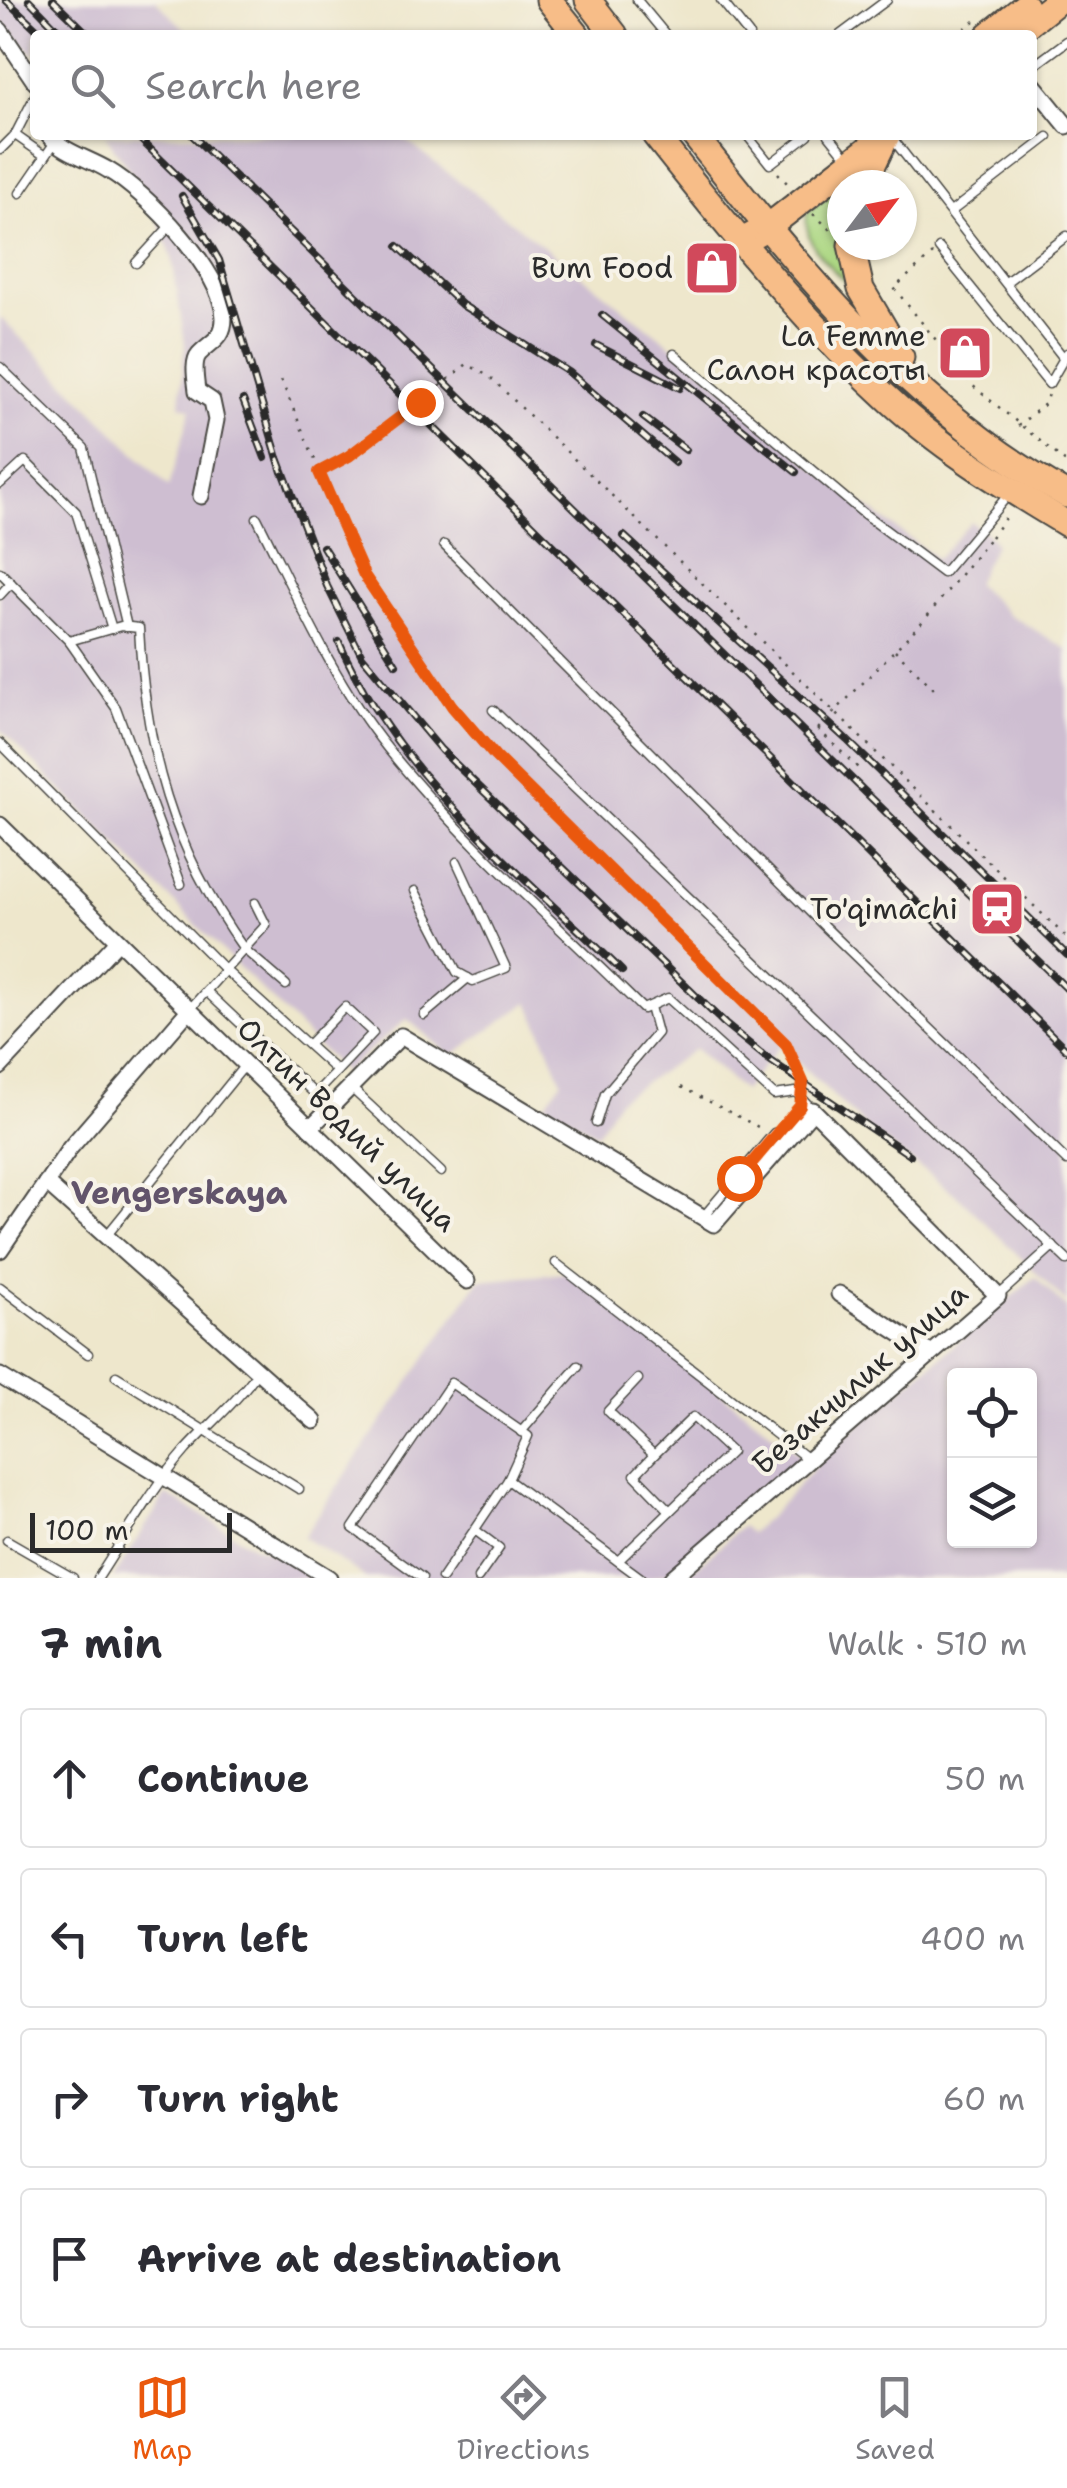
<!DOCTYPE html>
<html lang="en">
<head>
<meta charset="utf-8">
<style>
  body { margin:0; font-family:"Shantell Sans",sans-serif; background:#f2f2f3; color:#2b2b33 }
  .controls { position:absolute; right:30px; bottom:30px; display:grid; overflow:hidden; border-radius:10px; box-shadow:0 2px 8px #0004 }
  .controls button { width:90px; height:90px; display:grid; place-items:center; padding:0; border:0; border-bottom:2px solid #e1e1e2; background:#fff; color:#2b2b33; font:50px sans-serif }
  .compass { position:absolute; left:827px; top:170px; width:90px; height:90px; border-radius:50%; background:#fff; box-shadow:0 2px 8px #0004; rotate:58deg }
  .scale { position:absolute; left:30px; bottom:25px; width:202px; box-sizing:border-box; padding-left:10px; border:5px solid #2b2b2b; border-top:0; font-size:28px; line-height:35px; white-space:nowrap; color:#2b2b2b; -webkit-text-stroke:8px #f7f3e8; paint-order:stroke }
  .stop { position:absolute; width:30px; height:30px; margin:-22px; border:8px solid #ea580c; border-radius:50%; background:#fff }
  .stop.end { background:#ea580c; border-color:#fff; box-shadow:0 2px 10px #0008 }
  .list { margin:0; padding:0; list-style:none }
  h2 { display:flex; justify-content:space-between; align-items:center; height:130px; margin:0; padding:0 40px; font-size:42px }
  h2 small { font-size:32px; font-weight:400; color:#7c7c81 }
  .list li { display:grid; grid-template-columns:65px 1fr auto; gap:30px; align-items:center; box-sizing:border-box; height:140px; margin:0 20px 20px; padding:0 20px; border:2px solid #e1e1e2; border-radius:10px }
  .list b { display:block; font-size:38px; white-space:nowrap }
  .list em { font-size:32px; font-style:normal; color:#7c7c81 }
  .icon { flex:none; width:55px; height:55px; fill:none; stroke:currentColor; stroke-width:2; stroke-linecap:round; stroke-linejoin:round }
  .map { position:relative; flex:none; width:1067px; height:1578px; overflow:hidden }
  .search { position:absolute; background:#fff; box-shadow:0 2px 8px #0004; left:30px; right:30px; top:30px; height:110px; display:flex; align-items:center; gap:25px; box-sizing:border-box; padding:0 35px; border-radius:10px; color:#7c7c81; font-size:38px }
  .sheet { height:770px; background:#fff }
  nav { display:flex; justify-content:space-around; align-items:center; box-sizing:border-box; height:140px; border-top:2px solid #e1e1e2; background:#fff; font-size:28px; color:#7c7c81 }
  nav a { display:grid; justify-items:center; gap:5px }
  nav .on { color:#ea580c }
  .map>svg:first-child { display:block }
  .industrial { fill:#cebed1; fill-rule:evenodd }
  .green { fill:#acd782; stroke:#6c8156; stroke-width:2.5 }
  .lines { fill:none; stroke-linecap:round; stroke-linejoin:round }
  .service-casing { stroke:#484743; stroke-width:11 }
  .minor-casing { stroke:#484743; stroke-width:19 }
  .primary-casing { stroke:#484743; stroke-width:29 }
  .trunk-casing { stroke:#484743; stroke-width:29 }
  .path { stroke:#484743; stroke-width:2.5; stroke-dasharray:2.5 8; stroke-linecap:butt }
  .service { stroke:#fff; stroke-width:8 }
  .minor { stroke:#fff; stroke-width:15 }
  .primary { stroke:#f7bd88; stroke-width:25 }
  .trunk { stroke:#f7bd88; stroke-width:25 }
  .rail-casing { stroke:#2b2b2b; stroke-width:8 }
  .rail { stroke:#f7f3e8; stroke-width:4; stroke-dasharray:11; stroke-linecap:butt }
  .path-bridge { stroke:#484743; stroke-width:2.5; stroke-dasharray:2.5 8; stroke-linecap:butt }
  .route { stroke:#ea580c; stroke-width:12 }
  .labels { text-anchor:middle; stroke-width:8; stroke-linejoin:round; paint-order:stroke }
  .poi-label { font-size:30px; fill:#2b2b2b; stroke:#f7f3e8; text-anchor:end }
  .street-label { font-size:30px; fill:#2b2b2b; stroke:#f7f3e8 }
  .neighbourhood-label { font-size:32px; font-weight:bold; fill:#62546b; stroke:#f7f3e8 }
</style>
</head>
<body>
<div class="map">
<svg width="1067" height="1578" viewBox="0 0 1067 1578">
  <rect width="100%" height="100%" fill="#f7f3e8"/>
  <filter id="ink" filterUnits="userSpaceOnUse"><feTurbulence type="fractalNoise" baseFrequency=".01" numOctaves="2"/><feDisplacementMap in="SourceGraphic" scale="20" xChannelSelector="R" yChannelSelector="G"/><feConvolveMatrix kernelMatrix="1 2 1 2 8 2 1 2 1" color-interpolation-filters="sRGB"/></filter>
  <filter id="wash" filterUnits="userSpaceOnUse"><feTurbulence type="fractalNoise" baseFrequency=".0048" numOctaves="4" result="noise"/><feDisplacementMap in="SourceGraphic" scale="40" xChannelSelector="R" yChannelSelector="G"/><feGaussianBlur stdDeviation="2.25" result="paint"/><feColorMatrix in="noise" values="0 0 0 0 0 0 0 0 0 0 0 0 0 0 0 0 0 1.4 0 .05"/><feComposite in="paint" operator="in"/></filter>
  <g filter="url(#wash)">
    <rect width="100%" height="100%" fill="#eee7cc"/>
    <g class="industrial">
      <polygon points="0,0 155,0 191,35 35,35 35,56 0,21"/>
      <polygon points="105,135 399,135 715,379 817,470 937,559 971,522 991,537 995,544 975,583 1008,614 1067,649 1067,1303 959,1197 868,1129 780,1045 743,1091 695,1049 618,1100 597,1134 545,1104 562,1081 529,1002 451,1056 407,1019 344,1072 0,729 0,317 169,487 191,409 180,405 185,345 172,258 152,204"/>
      <polygon points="566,1272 803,1457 669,1573 648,1578 366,1578 303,1537 479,1280"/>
      <path d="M1035 1277 1067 1308V1578H684L742 1526 750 1533 771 1515 833 1447ZM954 1376H1030V1540H954Z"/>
      <polygon points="166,1494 255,1547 280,1554 318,1578 113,1578"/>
    </g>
    <path class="green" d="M863 163 855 185H842V245L860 295C836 271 802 250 807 212Z"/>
  </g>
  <g filter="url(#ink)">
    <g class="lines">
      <g class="service-casing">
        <g id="service">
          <polyline points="637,0 666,35"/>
          <polyline points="721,0 749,35"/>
          <polyline points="840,35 887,0"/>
          <polyline points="1032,67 1067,41"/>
          <polyline points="15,135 45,156"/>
          <polyline points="747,135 770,164 808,135"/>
          <polyline points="829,135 842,151"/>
          <polyline points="892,138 1063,357"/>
          <polyline points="0,150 15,135 35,96"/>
          <polyline points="20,193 55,142"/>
          <polyline points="952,211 1048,137"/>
          <polyline points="939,248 1049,384 1067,353"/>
          <polyline points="136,263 169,227"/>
          <polyline points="1006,282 1067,236"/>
          <polyline points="674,354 863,513 943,573 1009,494"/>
          <polyline points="0,367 84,448 127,627"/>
          <polyline points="0,484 25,461 76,512 112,629"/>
          <path d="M257 518C296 595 333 681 388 749 464 843 557 924 643 1009L668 998 774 1095 796 1092 813 1110"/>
          <polyline points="444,545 823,925 1067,1161"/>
          <path d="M0 572 69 641 121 626 139 628C145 749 172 849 244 949L189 1010"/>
          <polyline points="0,595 11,583"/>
          <polyline points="69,641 116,708 181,884"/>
          <polyline points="493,710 1067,1260"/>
          <polyline points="0,743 225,970 337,1071 315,1094 206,991"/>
          <polyline points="415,891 457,972 473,981 506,968 457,862"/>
          <polyline points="255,903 266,925 244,949 286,985"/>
          <polyline points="424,1015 468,978"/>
          <polyline points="309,1044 345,1007 373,1033 337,1071"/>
          <polyline points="349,1086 441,1172"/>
          <polyline points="596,1123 605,1094 657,1033 650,1007"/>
          <polyline points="703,1217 774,1133"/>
          <polyline points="107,1235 245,1065"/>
          <polyline points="556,1263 809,1460"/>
          <polyline points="0,1287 88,1354"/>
          <polyline points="998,1296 1053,1246"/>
          <polyline points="116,1376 299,1489"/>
          <polyline points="521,1432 578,1366"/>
          <polyline points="654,1455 635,1475 670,1511"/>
          <polyline points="508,1480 641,1578"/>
          <polyline points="475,1530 499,1548 478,1578"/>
          <polyline points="7,1540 73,1578"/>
          <polyline points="618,1561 731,1452 693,1417 654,1455 608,1411 638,1379"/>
          <path d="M98 1578C126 1535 152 1489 186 1450 211 1423 238 1401 259 1370"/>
          <polyline points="422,1578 353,1528 451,1383 528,1436 508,1480 442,1578"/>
        </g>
      </g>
      <g class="minor-casing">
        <g id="minor">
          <polyline points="0,30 35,82"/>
          <polyline points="1032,83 1067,126"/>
          <path d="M49 135C63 152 90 159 108 170 146 192 224 272 224 318 224 339 211 341 199 354 192 362 196 380 197 391L212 401 216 420 201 496"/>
          <polyline points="0,825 467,1281"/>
          <polyline points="0,1067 118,941"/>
          <polyline points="310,1128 401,1036 714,1224 813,1110 998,1296 672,1578"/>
          <polyline points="46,1183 314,1421"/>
          <polyline points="0,1250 70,1148 189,1010"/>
          <polyline points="839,1294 930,1353"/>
          <polyline points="0,1376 329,1578"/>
        </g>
      </g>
      <g class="primary-casing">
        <g id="primary">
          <polyline points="989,35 1025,6"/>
          <polyline points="1015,35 1059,0"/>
          <polyline points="740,242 768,227 886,135"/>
        </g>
      </g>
      <g class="trunk-casing">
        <g id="trunk">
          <polyline points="549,0 577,35"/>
          <polyline points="588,0 615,35"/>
          <path d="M655 135C726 225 798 314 881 392 936 445 1002 485 1067 524"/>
          <path d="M694 135C800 270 914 411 1067 495"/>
          <polyline points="863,185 887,135"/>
          <polyline points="851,245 861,289 901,357"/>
        </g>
      </g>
      <g class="path">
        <polyline points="956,35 975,21"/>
        <polyline points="778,173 787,183"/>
        <polyline points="813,214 837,235"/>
        <polyline points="933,254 894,288 973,386 1067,463"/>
        <polyline points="281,380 364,575 452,706 495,757 786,1044 803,1081"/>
        <polyline points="1018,426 1046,403 1048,392"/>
        <polyline points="320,471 403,417 467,364 490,377 1067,938"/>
        <polyline points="991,537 1008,514"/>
        <polyline points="895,650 935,690"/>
        <polyline points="818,729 861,771"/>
        <polyline points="681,1087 764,1130"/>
      </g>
      <use href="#service" class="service"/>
      <use href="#minor" class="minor"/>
      <use href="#primary" class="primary"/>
      <use href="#trunk" class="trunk"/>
      <g class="rail-casing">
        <g id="rail">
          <polyline points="6,0 43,35"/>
          <polyline points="29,0 63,35"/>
          <polyline points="53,0 89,35"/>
          <polyline points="136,135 1067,1050"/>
          <polyline points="192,135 1067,989"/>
          <polyline points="182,196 219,260 282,472"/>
          <polyline points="398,246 462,305 570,373 675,463"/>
          <polyline points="602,315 796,472"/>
          <polyline points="596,345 680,388"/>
          <polyline points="243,400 265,458"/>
          <polyline points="643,417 686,450"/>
          <polyline points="278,458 327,586 362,656 441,750 725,1024 768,1059 910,1155"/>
          <polyline points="624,536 847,740 1067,955"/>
          <polyline points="323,547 396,664"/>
          <path d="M339 642C397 776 520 872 622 971"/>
        </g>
      </g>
      <use href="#rail" class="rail"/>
      <polyline class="path-bridge" points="818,729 925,619 991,537"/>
    </g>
  </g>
  <g class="lines" filter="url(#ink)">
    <polyline class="route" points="420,402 349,456 319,472 364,575 452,706 495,756 786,1044 803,1082 800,1106 739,1178"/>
  </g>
  <defs>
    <g id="shop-square" transform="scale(2.875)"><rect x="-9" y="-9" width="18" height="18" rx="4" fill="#d1495b" stroke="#f7f3e8"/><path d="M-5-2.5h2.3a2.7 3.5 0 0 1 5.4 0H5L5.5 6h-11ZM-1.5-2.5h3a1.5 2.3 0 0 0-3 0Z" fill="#fff"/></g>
    <g id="station-square" transform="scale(2.875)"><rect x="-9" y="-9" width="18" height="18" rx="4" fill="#d1495b" stroke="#f7f3e8"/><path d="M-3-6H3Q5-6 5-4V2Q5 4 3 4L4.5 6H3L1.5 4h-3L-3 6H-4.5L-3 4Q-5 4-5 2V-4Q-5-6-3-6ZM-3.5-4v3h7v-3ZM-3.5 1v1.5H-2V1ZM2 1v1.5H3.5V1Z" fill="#fff"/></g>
  </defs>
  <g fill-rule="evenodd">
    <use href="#shop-square" x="712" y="268"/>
    <use href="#shop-square" x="965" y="353"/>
    <use href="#station-square" x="997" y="909"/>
  </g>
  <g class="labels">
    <g class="poi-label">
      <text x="673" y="278">Bum Food</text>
      <text x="926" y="346">La Femme<tspan x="926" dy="34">Салон красоты</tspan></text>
      <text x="958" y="919">To'qimachi</text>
    </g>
    <g class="street-label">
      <text transform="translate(347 1125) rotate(44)" y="10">Олтин Водий улица</text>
      <text transform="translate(860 1379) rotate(-41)" y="10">Безакчилик улица</text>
    </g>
    <g class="neighbourhood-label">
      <text x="179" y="1204">Vengerskaya</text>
    </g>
  </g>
</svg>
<div class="controls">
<button><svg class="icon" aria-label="locate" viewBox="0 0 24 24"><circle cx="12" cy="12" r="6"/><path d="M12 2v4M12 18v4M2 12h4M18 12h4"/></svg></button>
<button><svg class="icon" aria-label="layers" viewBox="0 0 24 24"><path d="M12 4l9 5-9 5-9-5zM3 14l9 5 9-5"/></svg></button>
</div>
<svg class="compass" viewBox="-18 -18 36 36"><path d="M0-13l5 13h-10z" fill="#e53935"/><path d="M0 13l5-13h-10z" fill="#7c7c81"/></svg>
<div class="scale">100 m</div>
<div class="stop" style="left:739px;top:1178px"></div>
<div class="stop end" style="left:420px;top:402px"></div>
<div class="search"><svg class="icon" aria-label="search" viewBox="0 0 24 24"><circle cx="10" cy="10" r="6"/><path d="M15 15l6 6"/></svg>Search here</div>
</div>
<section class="sheet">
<h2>7 min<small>Walk · 510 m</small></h2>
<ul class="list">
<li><svg class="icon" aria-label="ahead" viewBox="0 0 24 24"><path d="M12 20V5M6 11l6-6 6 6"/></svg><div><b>Continue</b></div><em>50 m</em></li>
<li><svg class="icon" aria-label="left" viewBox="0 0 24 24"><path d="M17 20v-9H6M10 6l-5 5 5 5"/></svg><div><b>Turn left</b></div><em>400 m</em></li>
<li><svg class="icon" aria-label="right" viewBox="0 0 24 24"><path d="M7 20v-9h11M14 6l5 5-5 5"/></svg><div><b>Turn right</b></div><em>60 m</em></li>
<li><svg class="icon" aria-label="arrive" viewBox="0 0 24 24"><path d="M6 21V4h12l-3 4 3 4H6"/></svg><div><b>Arrive at destination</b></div></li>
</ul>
</section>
<nav>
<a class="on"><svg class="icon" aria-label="map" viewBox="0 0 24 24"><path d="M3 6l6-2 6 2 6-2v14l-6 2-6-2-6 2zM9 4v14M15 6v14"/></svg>Map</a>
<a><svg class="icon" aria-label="directions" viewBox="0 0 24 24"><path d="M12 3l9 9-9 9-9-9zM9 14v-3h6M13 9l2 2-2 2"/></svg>Directions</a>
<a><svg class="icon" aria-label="saved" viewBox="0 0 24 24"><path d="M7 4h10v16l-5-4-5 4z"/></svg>Saved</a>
</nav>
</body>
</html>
